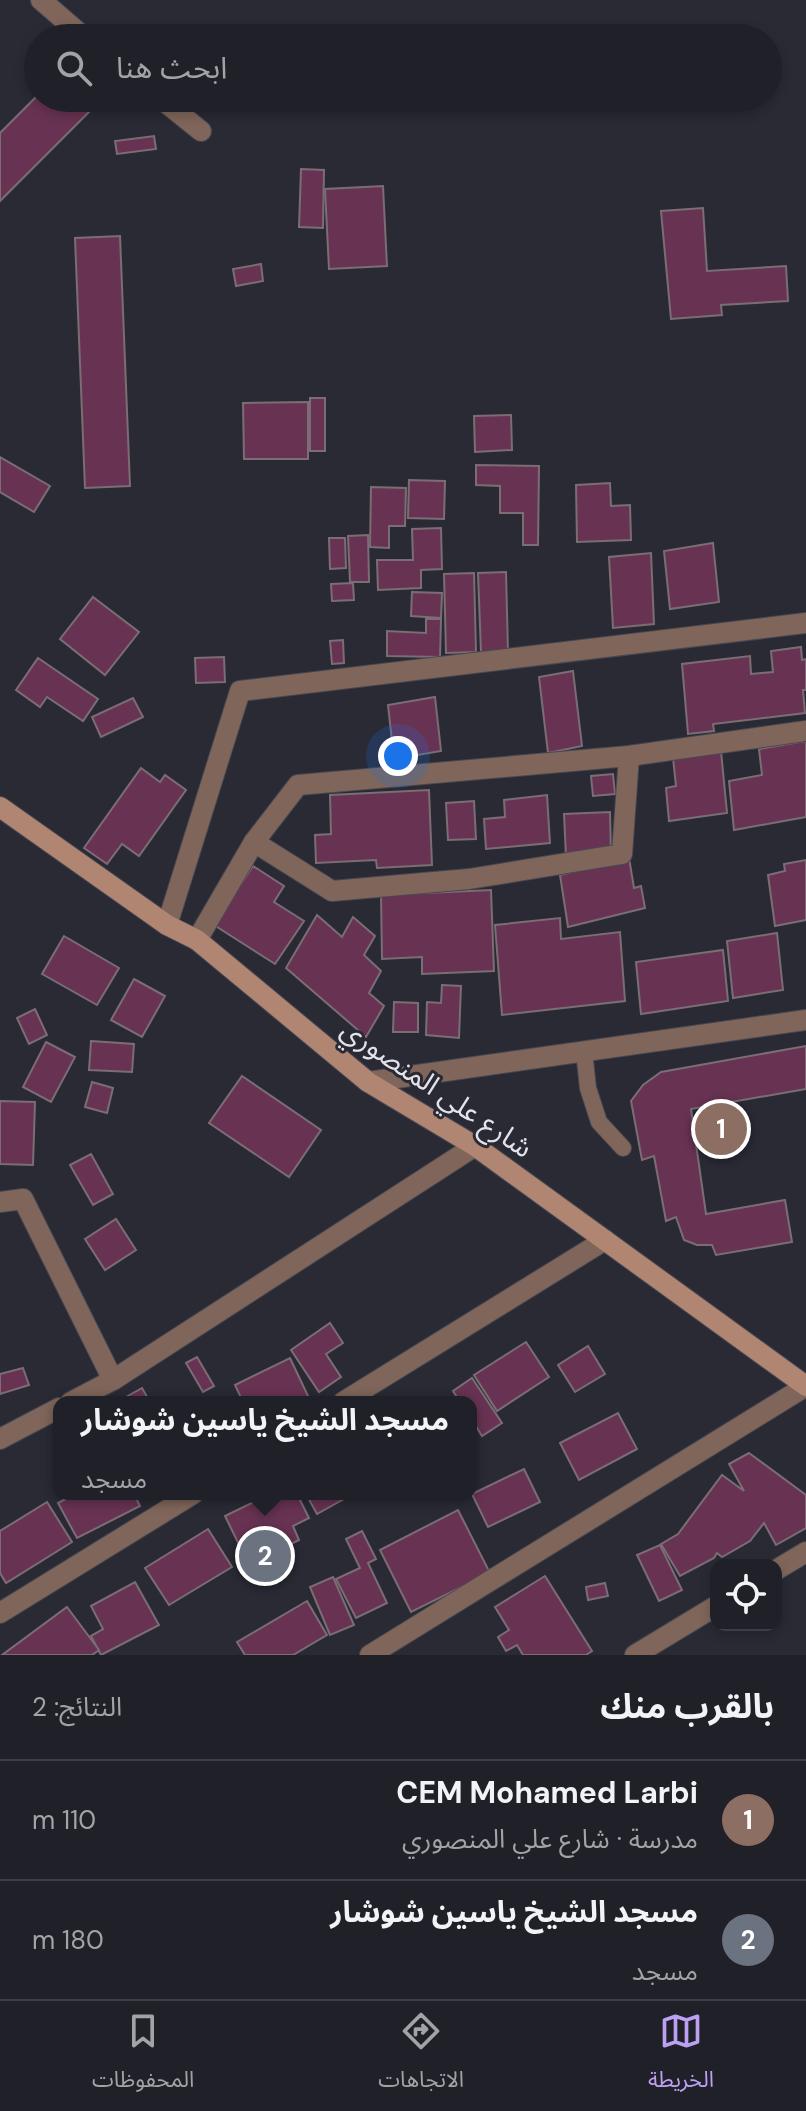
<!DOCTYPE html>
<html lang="ar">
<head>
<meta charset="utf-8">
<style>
  body { margin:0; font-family:"DM Sans","Noto Sans Arabic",sans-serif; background:#2d2d34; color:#f1f3f6; direction:rtl }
  .controls { position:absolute; right:24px; bottom:24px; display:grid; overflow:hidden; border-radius:16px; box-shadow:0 4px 12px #0003 }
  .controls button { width:72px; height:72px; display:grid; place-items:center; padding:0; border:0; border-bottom:2px solid #3d3e45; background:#202028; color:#f1f3f6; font:40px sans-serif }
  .you { position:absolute; left:398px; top:756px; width:28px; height:28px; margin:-20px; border:6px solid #fff; border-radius:50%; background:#1a73e8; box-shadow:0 0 0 12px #1a73e833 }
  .badge { display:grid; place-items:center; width:52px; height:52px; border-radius:50%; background:#bca0f2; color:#fff; font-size:26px; font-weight:700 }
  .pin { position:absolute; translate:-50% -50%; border:4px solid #fff; box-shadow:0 2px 8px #0006 }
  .popup { position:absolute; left:53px; top:1396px; width:424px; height:104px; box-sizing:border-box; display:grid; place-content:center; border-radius:16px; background:#202028; filter:drop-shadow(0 2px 6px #0005); font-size:26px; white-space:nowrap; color:#a2a3a8 }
  .popup b { font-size:30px; color:#f1f3f6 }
  .popup::after { content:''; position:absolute; left:50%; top:100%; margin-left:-16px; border:16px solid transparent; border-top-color:#202028 }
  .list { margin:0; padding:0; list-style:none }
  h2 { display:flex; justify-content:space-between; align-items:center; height:104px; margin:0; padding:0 32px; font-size:34px }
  h2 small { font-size:26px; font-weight:400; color:#a2a3a8 }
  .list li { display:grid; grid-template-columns:52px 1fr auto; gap:24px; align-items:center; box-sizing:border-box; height:120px; padding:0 32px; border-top:2px solid #3d3e45 }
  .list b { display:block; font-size:30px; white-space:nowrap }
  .list p { margin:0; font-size:26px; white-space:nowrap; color:#a2a3a8 }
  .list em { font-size:26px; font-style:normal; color:#a2a3a8 }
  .icon { flex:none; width:44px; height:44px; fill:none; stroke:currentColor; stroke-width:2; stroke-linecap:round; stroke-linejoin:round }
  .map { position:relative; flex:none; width:806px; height:1655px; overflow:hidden; direction:ltr }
  .search { position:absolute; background:#202028; box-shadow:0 4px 12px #0003; left:24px; right:24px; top:24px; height:88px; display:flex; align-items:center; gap:20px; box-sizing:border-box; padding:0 28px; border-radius:44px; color:#a2a3a8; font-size:30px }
  .sheet { height:344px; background:#202028 }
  nav { display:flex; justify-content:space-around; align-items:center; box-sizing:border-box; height:112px; border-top:2px solid #3d3e45; background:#202028; font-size:22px; color:#a2a3a8 }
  nav a { display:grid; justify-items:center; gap:4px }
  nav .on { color:#bca0f2 }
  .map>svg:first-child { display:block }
  .building { fill:#683353; stroke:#7a6d73; stroke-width:2 }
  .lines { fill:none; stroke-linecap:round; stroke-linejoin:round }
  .service-casing { stroke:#484852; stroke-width:18 }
  .minor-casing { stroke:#484852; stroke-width:22 }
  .secondary-casing { stroke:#484852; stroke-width:22 }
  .service { stroke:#80665a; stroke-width:16 }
  .minor { stroke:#80665a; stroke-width:20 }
  .secondary { stroke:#b08673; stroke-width:20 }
  .labels { text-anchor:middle; stroke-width:6; stroke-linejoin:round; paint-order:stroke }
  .street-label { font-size:28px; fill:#e3e4eb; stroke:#2a2a35 }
</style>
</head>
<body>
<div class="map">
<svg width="806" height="1655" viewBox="0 0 806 1655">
  <rect width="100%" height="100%" fill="#2a2a35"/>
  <g class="building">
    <polygon points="38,95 38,98 87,98 95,106 0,201 0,133"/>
    <polygon points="154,136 156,149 117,154 115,141"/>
    <polygon points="301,169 324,170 323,228 299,227"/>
    <polygon points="383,186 387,266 329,269 325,189"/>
    <polygon points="703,208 707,271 786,266 788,301 721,305 722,315 671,319 661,211"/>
    <polygon points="120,236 130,486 85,488 75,238"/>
    <polygon points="261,264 263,281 236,286 233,269"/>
    <rect x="310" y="398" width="15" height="53"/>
    <polygon points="308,402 308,459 244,459 243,403"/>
    <polygon points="511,415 512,450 475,452 474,416"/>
    <polygon points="0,457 50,486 34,512 0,492"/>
    <polygon points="476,465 539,466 538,545 523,545 523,513 500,513 500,486 476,485"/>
    <polygon points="409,480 445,481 444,519 408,518"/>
    <polygon points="610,483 611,506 630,505 631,540 577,542 576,485"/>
    <polygon points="371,487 406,488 405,526 389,526 389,548 370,547"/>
    <polygon points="441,528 442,569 421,570 421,588 378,590 377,560 413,560 412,529"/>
    <polygon points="368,535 369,582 350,582 348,536"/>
    <polygon points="329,538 345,538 346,568 330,569"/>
    <polygon points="713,543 719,602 670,609 664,551"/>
    <polygon points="651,553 654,624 613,628 609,557"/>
    <polygon points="506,572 508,652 481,653 478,573"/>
    <polygon points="474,573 476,652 446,653 444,574"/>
    <polygon points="353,583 354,600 332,601 331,584"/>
    <polygon points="412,592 442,593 441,618 411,616"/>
    <polygon points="93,597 139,632 105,675 60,639"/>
    <polygon points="426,619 441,619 440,657 387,656 387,631 426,633"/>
    <polygon points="343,640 344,663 332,664 330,641"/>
    <polygon points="801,647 802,660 806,659 806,690 803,690 805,713 713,724 714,731 688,734 682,664 750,656 751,674 773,672 771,651"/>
    <polygon points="224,657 225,682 196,683 195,658"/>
    <polygon points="38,658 98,699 83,721 47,697 40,707 16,690"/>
    <polygon points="573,671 582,746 548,753 539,677"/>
    <polygon points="435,697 441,751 394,759 388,705"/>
    <polygon points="133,698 143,717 101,737 92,717"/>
    <polygon points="806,741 806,817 734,830 729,781 762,775 759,749"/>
    <polygon points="721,751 727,813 669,821 666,788 676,786 673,758"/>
    <polygon points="141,768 160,782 165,775 186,790 139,856 122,844 107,864 84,848"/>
    <polygon points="613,774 615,794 593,796 591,776"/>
    <polygon points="429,790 432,865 377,868 376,860 316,863 315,835 331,834 330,795"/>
    <polygon points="547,795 550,843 486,849 484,819 505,817 504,800"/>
    <polygon points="474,801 476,839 448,840 446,803"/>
    <polygon points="610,812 611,855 566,857 564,814"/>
    <polygon points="629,858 634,888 641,886 645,908 568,927 560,875"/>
    <polygon points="806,860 806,920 775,926 768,875 785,871 784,864"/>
    <polygon points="253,866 284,886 274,902 304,921 275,964 214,925"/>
    <polygon points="491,890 494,971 422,974 422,957 382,959 381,895"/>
    <polygon points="317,915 342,937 353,917 375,936 364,955 381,971 369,993 384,1006 366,1037 286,968"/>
    <polygon points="560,918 561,939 620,932 625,1001 502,1015 495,925"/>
    <polygon points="777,933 783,990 733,998 727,941"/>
    <polygon points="64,936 119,968 97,1005 42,974"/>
    <polygon points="723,950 728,1001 641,1014 636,962"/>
    <polygon points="134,979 165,996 142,1037 111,1020"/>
    <polygon points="442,985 461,986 459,1038 426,1035 427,1002 441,1003"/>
    <polygon points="394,1002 418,1003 418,1032 393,1032"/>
    <polygon points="35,1009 47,1035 29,1044 17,1018"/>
    <polygon points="91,1041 134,1044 132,1072 89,1070"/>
    <polygon points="46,1042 75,1057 51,1102 23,1087"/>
    <polygon points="806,1046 806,1089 691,1109 706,1214 785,1200 792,1242 716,1255 712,1245 697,1245 684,1240 676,1217 666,1221 654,1156 642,1160 631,1101 643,1085 661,1072"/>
    <polygon points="242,1076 321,1130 289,1177 209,1123"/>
    <polygon points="92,1082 113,1088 107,1113 85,1107"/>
    <polygon points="0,1101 35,1102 33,1165 0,1164"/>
    <polygon points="91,1154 113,1194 93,1205 70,1165"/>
    <polygon points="116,1219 136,1250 105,1270 85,1239"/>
    <polygon points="330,1323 343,1343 326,1354 341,1377 319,1392 291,1350"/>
    <polygon points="526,1342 549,1377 497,1411 474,1375"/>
    <polygon points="588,1346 605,1374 575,1392 558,1365"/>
    <polygon points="197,1357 214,1386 203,1392 186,1363"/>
    <polygon points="290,1358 309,1398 301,1402 243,1402 235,1385"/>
    <polygon points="23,1368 29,1385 0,1394 0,1374"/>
    <polygon points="472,1378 502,1423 482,1436 471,1418 471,1402 460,1402 453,1391"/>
    <polygon points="142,1388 150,1402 117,1402"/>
    <polygon points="618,1413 637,1449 579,1480 560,1443"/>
    <polygon points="749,1453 806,1495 806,1528 776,1545 764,1523 750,1541 722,1557 717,1553 714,1558 680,1576 661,1544 678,1534 722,1475 744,1491 729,1464"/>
    <polygon points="524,1469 540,1502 488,1527 472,1494"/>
    <polygon points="75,1494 134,1494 140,1506 77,1538 58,1503"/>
    <polygon points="270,1494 297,1494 309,1518 293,1526 299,1540 249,1565 225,1516"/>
    <polygon points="306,1494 353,1494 317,1514"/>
    <polygon points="47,1502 72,1542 6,1583 0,1573 0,1531"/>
    <polygon points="458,1510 490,1573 411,1612 380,1550"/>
    <polygon points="208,1529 232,1567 169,1605 145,1568"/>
    <polygon points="362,1531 376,1559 368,1563 387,1603 356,1618 336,1579 360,1568 346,1539"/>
    <polygon points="660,1545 682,1590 659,1601 637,1555"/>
    <polygon points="545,1576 592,1651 586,1655 523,1655 517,1645 506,1651 498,1637 509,1630 495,1607"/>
    <polygon points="333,1577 354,1625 330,1635 310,1587"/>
    <polygon points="135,1582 159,1625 101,1655 91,1636 103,1629 91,1606"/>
    <polygon points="605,1583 608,1596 588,1600 586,1587"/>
    <polygon points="307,1601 327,1635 293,1655 245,1655 237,1642"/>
    <polygon points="67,1607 99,1650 92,1655 2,1655"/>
  </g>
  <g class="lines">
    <g class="service-casing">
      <polyline id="service" points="584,1051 588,1088 599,1122 623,1148"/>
    </g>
    <g class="minor-casing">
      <g id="minor">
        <polyline points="41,0 85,38"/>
        <polyline points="160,98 201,131"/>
        <polyline points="254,842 332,891 469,879 622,854 629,756"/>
        <polyline points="167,925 240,691 806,623"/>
        <polyline points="197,940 254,842 298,785 629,756 806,731"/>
        <polyline points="368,1082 806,1020"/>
        <polyline points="0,1202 23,1199 113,1380"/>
        <polyline points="71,1402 113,1380 475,1146"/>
        <polyline points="343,1402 605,1240"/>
        <polyline points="0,1439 59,1408"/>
        <polyline points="776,1570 806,1552"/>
        <polyline points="0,1613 193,1494"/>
        <polyline points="370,1655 806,1386"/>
        <polyline points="635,1655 716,1606"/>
      </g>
    </g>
    <g class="secondary-casing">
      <polyline id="secondary" points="0,807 167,925 197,940 368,1082 475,1146 806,1386"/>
    </g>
    <use href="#service" class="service"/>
    <use href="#minor" class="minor"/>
    <use href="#secondary" class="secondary"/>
  </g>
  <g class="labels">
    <g class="street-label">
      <text transform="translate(437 1088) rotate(34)" y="10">شارع علي المنصوري</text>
    </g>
  </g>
</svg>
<div class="controls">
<button><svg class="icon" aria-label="locate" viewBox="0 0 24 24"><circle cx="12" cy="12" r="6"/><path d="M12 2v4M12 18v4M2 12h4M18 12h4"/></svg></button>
</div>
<div class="you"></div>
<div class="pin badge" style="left:721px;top:1129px;background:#8d6e63">1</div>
<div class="pin badge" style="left:265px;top:1556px;background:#6b7280">2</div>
<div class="popup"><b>مسجد الشيخ ياسين شوشار</b>مسجد</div>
<div class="search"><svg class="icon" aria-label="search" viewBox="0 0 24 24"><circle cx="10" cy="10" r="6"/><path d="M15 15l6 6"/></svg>ابحث هنا</div>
</div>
<section class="sheet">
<h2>بالقرب منك<small>النتائج: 2</small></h2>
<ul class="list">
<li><span class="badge" style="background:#8d6e63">1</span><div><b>CEM Mohamed Larbi</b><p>مدرسة · شارع علي المنصوري</p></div><em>110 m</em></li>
<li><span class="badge" style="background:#6b7280">2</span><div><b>مسجد الشيخ ياسين شوشار</b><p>مسجد</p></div><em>180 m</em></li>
</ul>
</section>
<nav>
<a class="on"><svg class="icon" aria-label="map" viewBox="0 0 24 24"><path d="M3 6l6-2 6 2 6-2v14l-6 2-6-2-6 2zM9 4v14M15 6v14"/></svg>الخريطة</a>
<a><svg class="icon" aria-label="directions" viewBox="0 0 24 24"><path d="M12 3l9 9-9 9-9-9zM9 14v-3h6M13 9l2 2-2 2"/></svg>الاتجاهات</a>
<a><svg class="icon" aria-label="saved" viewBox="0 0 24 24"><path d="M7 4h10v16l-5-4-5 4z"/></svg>المحفوظات</a>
</nav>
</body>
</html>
